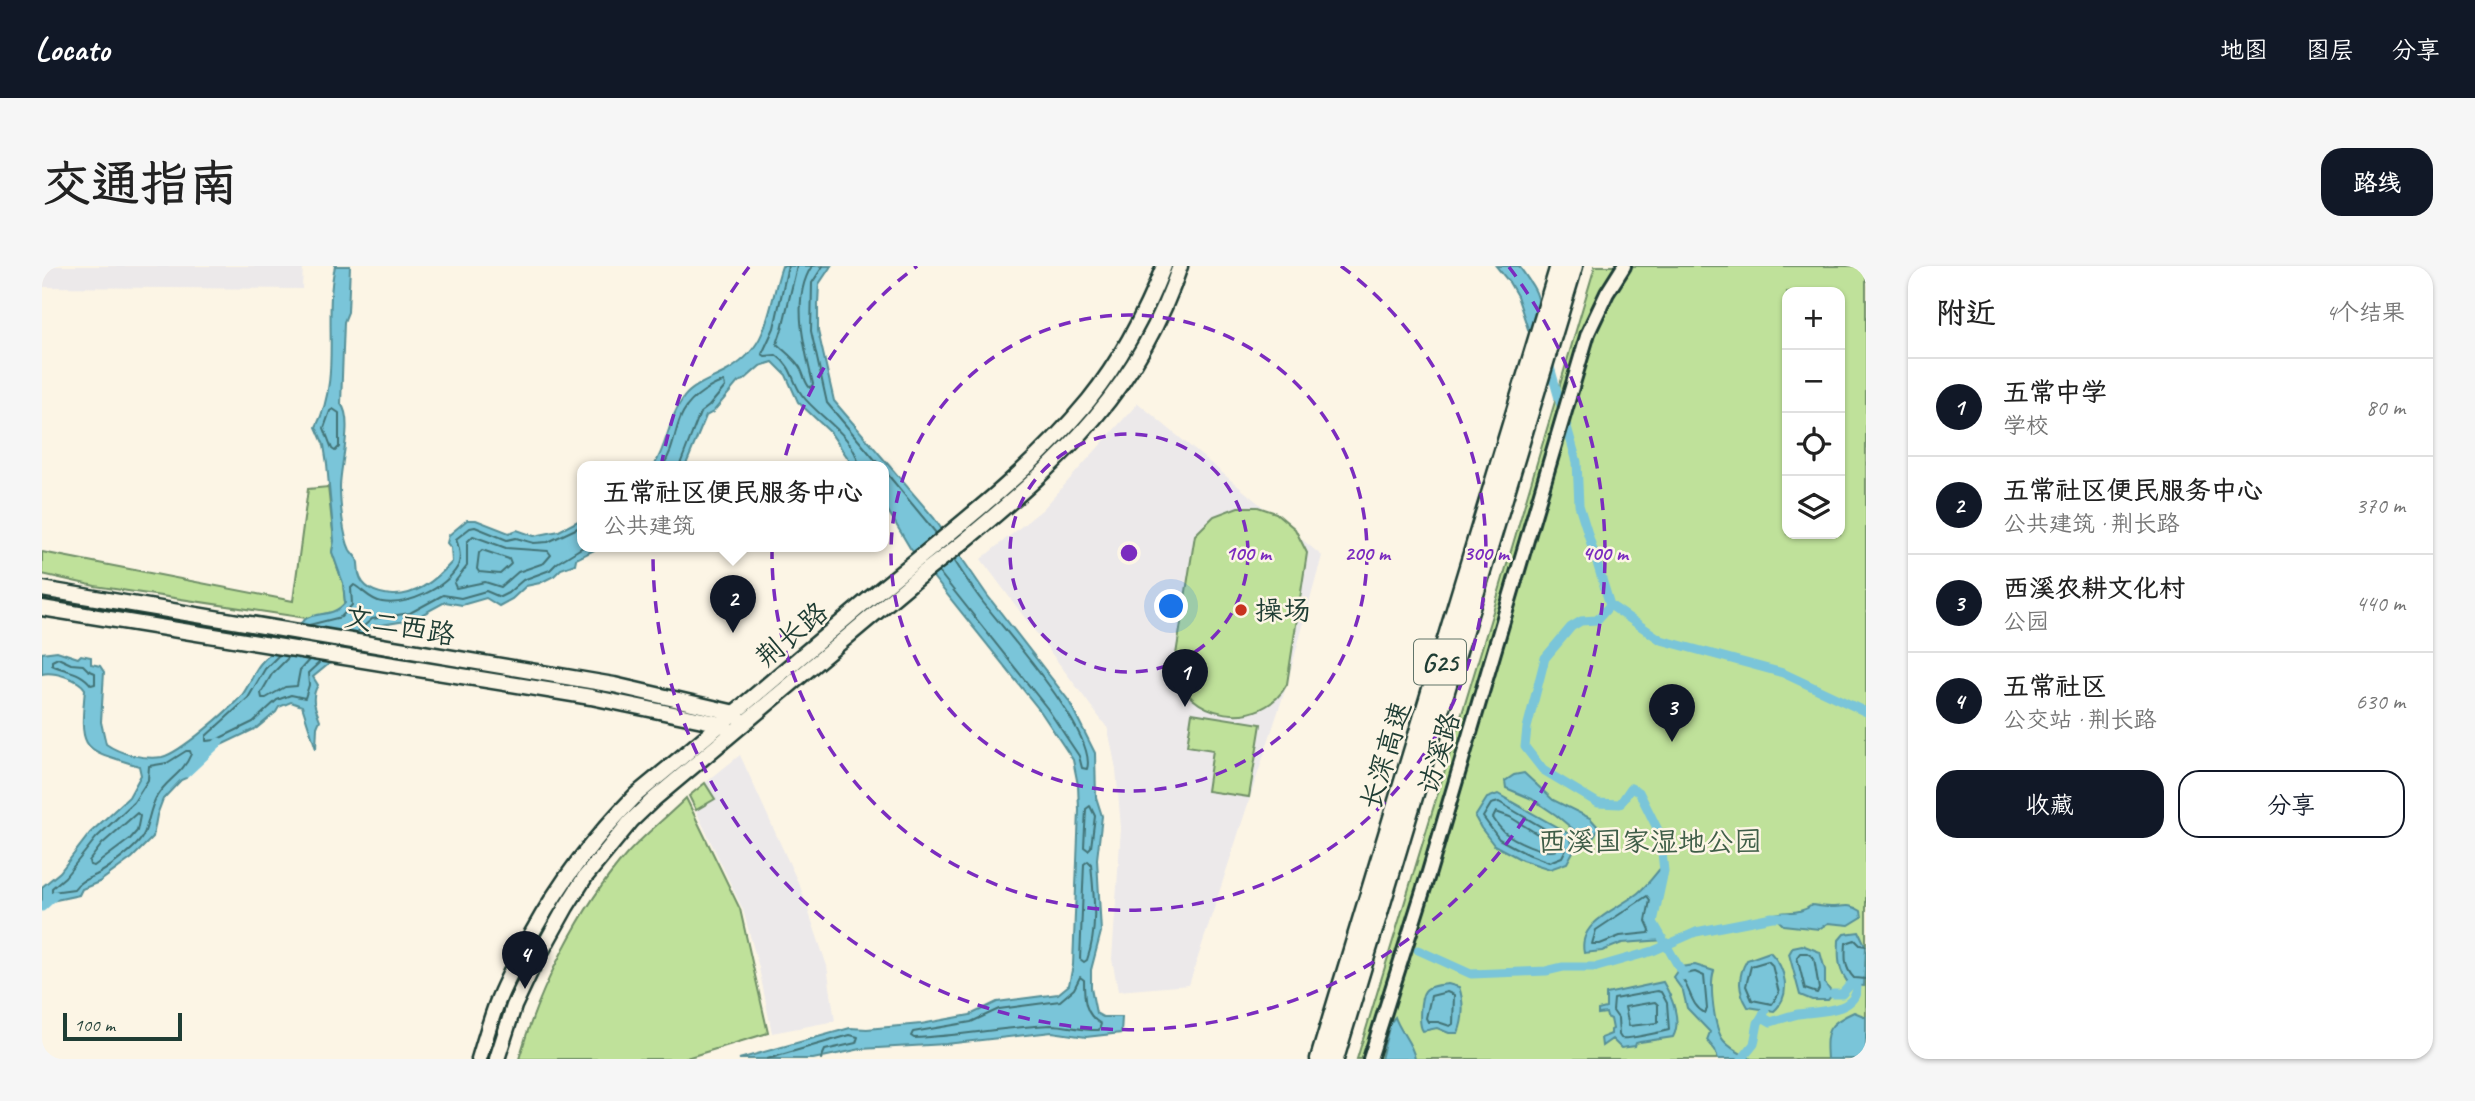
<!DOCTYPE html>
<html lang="zh">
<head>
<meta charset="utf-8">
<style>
  body { margin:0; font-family:Caveat,"LXGW WenKai TC",sans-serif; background:#f6f6f6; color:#222 }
  .controls { position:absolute; right:21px; top:21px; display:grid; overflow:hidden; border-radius:14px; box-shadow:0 2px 5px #0004 }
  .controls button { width:63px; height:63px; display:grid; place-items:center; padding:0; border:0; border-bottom:2px solid #e0e0e0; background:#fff; color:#222; font:35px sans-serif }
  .scale { position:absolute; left:21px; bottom:18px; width:119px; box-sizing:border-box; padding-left:7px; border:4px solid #1f3d34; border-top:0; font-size:19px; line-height:24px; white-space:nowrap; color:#1f3d34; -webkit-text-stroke:5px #fcf5e5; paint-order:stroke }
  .you { position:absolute; left:1130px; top:341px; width:24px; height:24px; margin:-18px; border:5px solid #fff; border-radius:50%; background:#1a73e8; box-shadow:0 0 0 10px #1a73e833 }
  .badge { display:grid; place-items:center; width:46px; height:46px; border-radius:50%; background:#111827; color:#fff; font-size:23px; font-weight:700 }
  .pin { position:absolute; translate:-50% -58px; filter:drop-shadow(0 2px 4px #0008) }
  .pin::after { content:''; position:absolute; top:37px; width:24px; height:21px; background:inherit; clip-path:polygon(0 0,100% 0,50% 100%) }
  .popup { position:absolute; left:535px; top:195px; width:312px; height:91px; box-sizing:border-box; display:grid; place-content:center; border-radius:14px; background:#fff; filter:drop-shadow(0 2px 5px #0005); font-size:23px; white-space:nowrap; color:#767676 }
  .popup b { font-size:26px; color:#222 }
  .popup::after { content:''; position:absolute; left:50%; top:100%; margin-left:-14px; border:14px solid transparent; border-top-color:#fff }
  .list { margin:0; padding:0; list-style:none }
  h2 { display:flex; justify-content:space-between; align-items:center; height:91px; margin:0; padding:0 28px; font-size:30px }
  h2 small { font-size:23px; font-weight:400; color:#767676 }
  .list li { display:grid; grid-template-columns:46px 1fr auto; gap:21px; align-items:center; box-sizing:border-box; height:98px; padding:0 28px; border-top:2px solid #e0e0e0 }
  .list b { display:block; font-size:26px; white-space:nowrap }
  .list p { margin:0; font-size:23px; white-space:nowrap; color:#767676 }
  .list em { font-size:23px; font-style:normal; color:#767676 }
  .actions { display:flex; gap:14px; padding:21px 28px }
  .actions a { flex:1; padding:16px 0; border:2px solid #111827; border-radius:21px; text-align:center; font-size:24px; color:#111827 }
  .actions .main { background:#111827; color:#fff }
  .icon { flex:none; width:38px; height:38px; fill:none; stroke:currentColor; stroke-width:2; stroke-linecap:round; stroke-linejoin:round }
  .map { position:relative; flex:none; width:1824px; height:793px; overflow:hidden; border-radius:21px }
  header { display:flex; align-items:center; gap:42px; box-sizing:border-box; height:98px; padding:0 35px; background:#111827; color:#fff }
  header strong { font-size:33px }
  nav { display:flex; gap:38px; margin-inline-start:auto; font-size:24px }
  .intro { display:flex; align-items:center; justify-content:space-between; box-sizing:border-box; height:168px; padding:0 42px }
  h1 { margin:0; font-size:49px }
  .button { padding:18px 32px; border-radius:21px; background:#111827; color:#fff; font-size:24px; font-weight:700 }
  main { display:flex; gap:42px; padding:0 42px }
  aside { flex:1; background:#fff; border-radius:21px; box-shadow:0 2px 5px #0004 }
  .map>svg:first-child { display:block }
  .built { fill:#ece9ea }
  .green { fill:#bfe19a; stroke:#6f8f67; stroke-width:2; fill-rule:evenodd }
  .water { fill:#7ac5d9; stroke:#568f97; stroke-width:2 }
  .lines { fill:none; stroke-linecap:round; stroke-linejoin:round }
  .shore { stroke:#437376; stroke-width:2 }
  .canal { stroke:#7ac5d9; stroke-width:9 }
  .minor-casing { stroke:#1f3d34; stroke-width:18 }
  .major-casing { stroke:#1f3d34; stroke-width:19 }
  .highway-casing { stroke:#1f3d34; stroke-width:23 }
  .minor { stroke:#fcf5e5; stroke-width:12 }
  .major { stroke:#fcf5e5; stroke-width:14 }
  .highway { stroke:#fcf5e5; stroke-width:18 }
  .ring { fill:none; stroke:#7b2cbf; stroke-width:3.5; stroke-dasharray:12 9 }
  .poi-dot { fill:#c8321e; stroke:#fcf5e5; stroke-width:2.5 }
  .labels { text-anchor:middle; stroke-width:5; stroke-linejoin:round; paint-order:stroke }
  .shield { fill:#fcf5e5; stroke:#617469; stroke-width:2 }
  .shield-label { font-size:26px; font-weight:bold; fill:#1f3d34 }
  .poi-label { font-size:28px; fill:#1f3d34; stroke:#fcf5e5; text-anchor:start }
  .street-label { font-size:28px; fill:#1f3d34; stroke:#fcf5e5 }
  .park-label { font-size:28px; fill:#3f5e48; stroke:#fcf5e5 }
  .centre { fill:#7b2cbf; stroke:#fcf5e5; stroke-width:3.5 }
  .ring-label { font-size:21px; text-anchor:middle; font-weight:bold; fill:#7b2cbf; stroke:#fcf5e5; stroke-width:5; stroke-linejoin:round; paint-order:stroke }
</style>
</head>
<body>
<header>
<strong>Locato</strong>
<nav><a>地图</a><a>图层</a><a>分享</a></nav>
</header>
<div class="intro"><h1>交通指南</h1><a class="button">路线</a></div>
<main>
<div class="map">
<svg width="1824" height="793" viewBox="0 0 1824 793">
  <rect width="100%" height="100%" fill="#fcf5e5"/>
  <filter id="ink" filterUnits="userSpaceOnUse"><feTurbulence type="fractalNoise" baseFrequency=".0143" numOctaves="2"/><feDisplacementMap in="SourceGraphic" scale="14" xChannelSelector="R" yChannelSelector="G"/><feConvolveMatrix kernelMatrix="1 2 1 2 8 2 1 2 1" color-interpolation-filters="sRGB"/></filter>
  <g filter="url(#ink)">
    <g class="built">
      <polygon points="0,0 261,0 260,23 0,21"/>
      <polygon points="1096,137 1280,290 1245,418 1147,719 1076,725 1070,693 1079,562 1074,503 1066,463 939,293 1001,243"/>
      <polygon points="698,489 759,623 785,700 793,755 730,767 717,702 701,644 647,530"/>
    </g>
    <g class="green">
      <path d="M1553 0H1824V793H1315L1453 339ZM1745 26H1798V268H1745Z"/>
      <polygon points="286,221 292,275 290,286 301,317 303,337 296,345 264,352 53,320 0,308 0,286 251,335 266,223"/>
      <path d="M1196 241H1216L1234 247 1253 263 1265 287 1245 418C1220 466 1142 454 1132 401L1153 269 1172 250Z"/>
      <polygon points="1150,447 1219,458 1207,531 1165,525 1171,484 1145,480"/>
      <polygon points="663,517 673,533 654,544 647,530"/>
      <path d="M644 532 698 643 726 767 641 793H477C496 725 538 641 585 588 603 568 625 551 644 532Z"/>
    </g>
    <g class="water">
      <path d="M293 0H308L306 46 302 56 299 138C312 153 298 200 298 221 298 237 301 270 308 284 310 287 313 290 315 293 317 298 316 303 317 308 321 324 337 328 351 329 374 330 395 313 410 296L409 282 405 277 407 269 425 254H434L467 267 475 264 492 270 517 265 540 253V281H558L534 293 533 298 519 303 512 310 498 317 484 320 470 333 457 340 444 332 420 339 403 336 370 354 333 360 271 411 276 419C268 432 273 441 278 454L275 461 274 483 260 440 249 436 237 441 234 446 215 462 177 480 165 484 155 493 144 512 139 514 121 533 115 549 111 571 90 592 57 616 40 623 37 629 0 637V621L18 606 48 567 87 531 99 509 97 500C40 482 37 487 43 423 37 413 11 405 0 408V387L15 385 36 392 39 389 49 391V398L58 400 62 406 59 456 64 478C78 488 103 494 120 491 138 487 187 444 200 429 208 419 211 406 219 397 232 383 246 368 261 355 273 344 289 353 303 337L301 317 290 286 292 275 285 198 282 179 274 161C300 111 281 53 293 0Z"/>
      <path d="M740 0H789L777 18 776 38V65L792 135 892 252 945 329 1027 435 1053 487 1054 531 1060 550 1055 593 1059 666 1049 704V722L1054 747 1061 751H1080L1079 767 1044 771 1010 766 904 778 819 783 771 793H697L808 762 825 763 879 758 928 749 955 736 1016 728 1027 719 1031 699 1037 544 1036 519 1031 494 999 446 868 282 842 238V201H812L788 166 756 136 744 109 731 96 718 100 702 114 696 116 671 146 664 150 643 201H611C626 180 626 152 642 131 651 119 670 113 683 106 729 81 725 44 740 0Z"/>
      <path d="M1454 0H1477C1501 34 1500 32 1489 72L1475 30 1467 16Z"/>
      <polygon points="1482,507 1511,534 1548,552 1557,562 1552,571 1537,568 1514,549 1490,533 1464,522 1463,515 1472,509"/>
      <polygon points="1456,528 1527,568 1532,584 1525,597 1508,603 1480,594 1452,579 1439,562 1433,551 1445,532"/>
      <path d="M1622 598 1611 655 1622 674 1580 677 1560 685 1542 687C1535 656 1576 643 1596 627 1606 619 1614 607 1622 598Z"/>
      <path d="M1770 639C1776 640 1783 641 1789 641 1802 641 1807 637 1819 645L1820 651 1807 659 1786 657 1777 663 1741 659 1733 651V648C1746 645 1759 648 1770 639Z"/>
      <path d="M1817 666 1824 681 1822 720 1808 719C1796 705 1796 692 1797 674L1802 668Z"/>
      <polygon points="1760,679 1778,686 1783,704 1783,718 1791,728 1786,734 1770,734 1758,729 1747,688 1751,681"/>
      <path d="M1728 686C1744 702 1750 729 1732 745L1706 741C1696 725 1695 711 1705 694Z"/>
      <path d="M1653 699 1672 705C1667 719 1672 764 1682 775 1690 784 1698 787 1709 793H1676L1673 784 1665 774 1668 766 1645 742 1641 725 1631 711 1638 701Z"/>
      <path d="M1621 716C1630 731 1640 755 1631 771L1598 776 1594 777 1593 780 1579 782 1570 773 1560 780 1559 772 1569 768V764L1571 763 1569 753 1565 751 1564 747 1556 748V744L1564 742V728Z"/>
      <path d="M1406 718 1417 721C1422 735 1422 753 1416 767H1407L1395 762 1381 765C1376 759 1378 731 1383 725 1387 719 1399 719 1406 718Z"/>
      <path d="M1812 746 1824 751V793H1785C1783 764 1785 758 1812 746Z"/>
      <path d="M1353 751C1358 766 1371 778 1373 793H1339L1348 757Z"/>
    </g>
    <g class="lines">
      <g class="shore">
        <path d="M746 0 732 62 720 88 723 90 734 89C752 102 749 114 760 129 777 152 813 169 817 201"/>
        <path d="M755 0 740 63 735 78C742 85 751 91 757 100 762 107 762 116 768 122L771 118C763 83 748 33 770 0"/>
        <polyline points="781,0 770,17 769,65 785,137 839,201"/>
        <polygon points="291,143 297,147 297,181 293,185 290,183 282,162 288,145"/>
        <path d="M620 201C640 172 627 148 662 125 669 121 674 117 682 116L683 121 667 140 658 147 637 201"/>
        <polyline points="842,204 894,267"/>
        <polygon points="431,270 464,282 506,285 509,289 502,297 476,306 459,321 443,316 414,322 412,317 425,300 425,276"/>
        <polygon points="440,284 467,293 469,298 458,308 437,306 435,303 437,287"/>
        <path d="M897 306 1005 442 1037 490 1040 502 1045 503C1056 468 963 365 940 335 930 322 921 308 912 294"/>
        <path d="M267 359 299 351 310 339 309 322 312 319C321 324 328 334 340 336 365 340 403 323 416 300 420 291 417 281 414 273L428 262 433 261 465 274 474 272 492 277 506 276 540 260"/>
        <polyline points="314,367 330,353 368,347 401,329 419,332 444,325 458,331 466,327 481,314 508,304 515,297 541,281"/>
        <polyline points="237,389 223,403 206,432 164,470 164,475 174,474 211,456 235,434 249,429 263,432 267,419 266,407 278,396"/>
        <polyline points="247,391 230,408 219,427 220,432 224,432 243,421 255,420 258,404 267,394"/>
        <path d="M16 392 29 398 41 399 46 404 53 407V418L49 419C39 405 25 406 10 399V395Z"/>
        <path d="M144 485H148L149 488C141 508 125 513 115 530 105 546 108 566 94 579 85 588 66 603 54 609 45 613 38 615 32 623L10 626V622L23 611 54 572 92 536 106 514 107 500 125 497Z"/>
        <polygon points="1457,536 1520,573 1524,583 1520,591 1507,596 1483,587 1457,573 1441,551 1449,538"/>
        <polygon points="1048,540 1053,550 1049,581 1046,584 1042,581 1044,543"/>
        <path d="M1454 546 1468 551 1513 579 1514 584C1503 589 1472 574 1462 566 1458 562 1454 557 1451 552Z"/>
        <polygon points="95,547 98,550 95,565 88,573 52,600 48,599 47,595 60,578"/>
        <path d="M1046 595 1049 598C1052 630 1056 664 1045 694L1042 696 1038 693 1042 598Z"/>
        <polygon points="1605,630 1608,634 1604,655 1608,664 1607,667 1578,670 1558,678 1550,678 1554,664"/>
        <path d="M1824 680 1818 679 1813 674 1804 677C1803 690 1802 702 1812 712L1824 713"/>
        <polygon points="1758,687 1765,687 1772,692 1777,723 1775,727 1763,723 1755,691"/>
        <polygon points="1726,695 1730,699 1737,727 1730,738 1710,734 1704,720 1709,700"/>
        <path d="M1653 706 1662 710 1665 743 1663 747C1649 740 1649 725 1640 712L1643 708Z"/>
        <path d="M1038 711 1042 714C1042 733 1042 748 1059 758L1057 764C1040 765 1025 759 1009 759 963 761 918 770 872 772L869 770 871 766 929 756 957 743 1018 735 1032 723Z"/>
        <path d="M1615 725 1619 726 1625 737 1627 764C1619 766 1584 774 1579 772L1577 769 1576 752 1571 745 1572 733Z"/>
        <polygon points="1405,726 1412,729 1411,758 1408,760 1396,756 1386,756 1384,752 1389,730"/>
        <polygon points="1613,736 1616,739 1616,757 1587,760 1583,741"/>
        <polyline points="725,793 808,769 816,771 814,777 783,784 779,793"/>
      </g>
      <g class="canal">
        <polyline points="1508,101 1535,196 1537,239 1568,339 1619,374 1741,407 1824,446"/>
        <polyline points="1568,339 1555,354 1539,355 1529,361 1503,392 1485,462 1483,481 1501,504 1556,537 1578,538 1589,522 1597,526 1618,568 1622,605 1611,656 1642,710"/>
        <polyline points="144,507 177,476"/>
        <polyline points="0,641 13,629"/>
        <polyline points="1376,684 1429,708 1504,705 1521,701 1555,701 1611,685 1654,666 1730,651 1746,651"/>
        <polyline points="1791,728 1800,728 1808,719"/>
        <path d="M1722 752 1729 756C1738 753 1747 750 1756 748 1775 745 1815 747 1815 720"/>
        <polyline points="1700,793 1712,778 1716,757 1723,745"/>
      </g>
      <g class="minor-casing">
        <polyline id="minor" points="1328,793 1387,606 1546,67 1565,27 1582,0"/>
      </g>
      <g class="major-casing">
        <g id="major">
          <polyline points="0,323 572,419 693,447 696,451"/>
          <polyline points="0,342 549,431 680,458 684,461"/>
          <path d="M437 793C443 774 448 755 455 737 464 713 477 691 489 669 520 613 550 574 595 528 673 464 750 398 827 333 903 270 984 211 1047 134 1079 94 1103 48 1122 0"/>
          <path d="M455 793 472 740 489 704 524 641 543 611 589 555 612 533C697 461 783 390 868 318 886 302 907 288 926 272 1021 193 1098 121 1138 0"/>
        </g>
      </g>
      <g class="highway-casing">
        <g id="highway">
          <polyline points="1278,793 1518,0"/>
          <polyline points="1292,793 1531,0"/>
        </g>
      </g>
      <use href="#minor" class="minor"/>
      <use href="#major" class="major"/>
      <use href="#highway" class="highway"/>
    </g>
  </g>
  <g class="ring">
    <circle cx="1087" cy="287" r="119"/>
    <circle cx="1087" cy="287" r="238"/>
    <path d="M1299 0A357 357 0 1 1 875 0"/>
    <path d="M1467 1A476 476 0 1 1 707 1"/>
  </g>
  <circle class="poi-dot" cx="1199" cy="344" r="7"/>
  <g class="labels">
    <rect class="shield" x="1372" y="373.5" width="52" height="45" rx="5"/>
    <g class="shield-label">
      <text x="1398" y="405">G25</text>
    </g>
    <g class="poi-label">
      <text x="1213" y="354">操场</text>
    </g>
    <g class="street-label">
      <text transform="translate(358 359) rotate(10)" y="10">文二西路</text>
      <text transform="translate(749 368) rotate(-40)" y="10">荆长路</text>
      <text transform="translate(1396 487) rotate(-73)" y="10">访溪路</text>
      <text transform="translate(1343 489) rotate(-73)" y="10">长深高速</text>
    </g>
    <g class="park-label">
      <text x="1608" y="585">西溪国家湿地公园</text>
    </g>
  </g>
  <circle cx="1087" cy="287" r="10" class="centre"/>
  <g class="ring-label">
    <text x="1206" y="294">100 m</text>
    <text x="1325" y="294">200 m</text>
    <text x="1444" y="294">300 m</text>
    <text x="1563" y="294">400 m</text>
  </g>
</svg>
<div class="controls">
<button>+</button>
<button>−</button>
<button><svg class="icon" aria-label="locate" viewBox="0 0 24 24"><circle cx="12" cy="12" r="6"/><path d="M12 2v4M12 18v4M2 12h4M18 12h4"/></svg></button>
<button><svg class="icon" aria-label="layers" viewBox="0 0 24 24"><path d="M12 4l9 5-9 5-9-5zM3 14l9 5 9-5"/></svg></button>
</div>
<div class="scale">100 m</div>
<div class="you"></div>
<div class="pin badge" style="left:1143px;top:441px">1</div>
<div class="pin badge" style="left:691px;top:367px">2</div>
<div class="popup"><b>五常社区便民服务中心</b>公共建筑</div>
<div class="pin badge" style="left:1630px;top:476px">3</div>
<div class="pin badge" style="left:483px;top:723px">4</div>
</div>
<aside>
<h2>附近<small>4个结果</small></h2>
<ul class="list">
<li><span class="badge">1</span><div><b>五常中学</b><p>学校</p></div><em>80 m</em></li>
<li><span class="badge">2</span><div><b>五常社区便民服务中心</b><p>公共建筑 · 荆长路</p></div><em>370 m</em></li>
<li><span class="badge">3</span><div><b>西溪农耕文化村</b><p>公园</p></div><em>440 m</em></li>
<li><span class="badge">4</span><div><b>五常社区</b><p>公交站 · 荆长路</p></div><em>630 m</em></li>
</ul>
<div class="actions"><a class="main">收藏</a><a>分享</a></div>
</aside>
</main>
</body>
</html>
